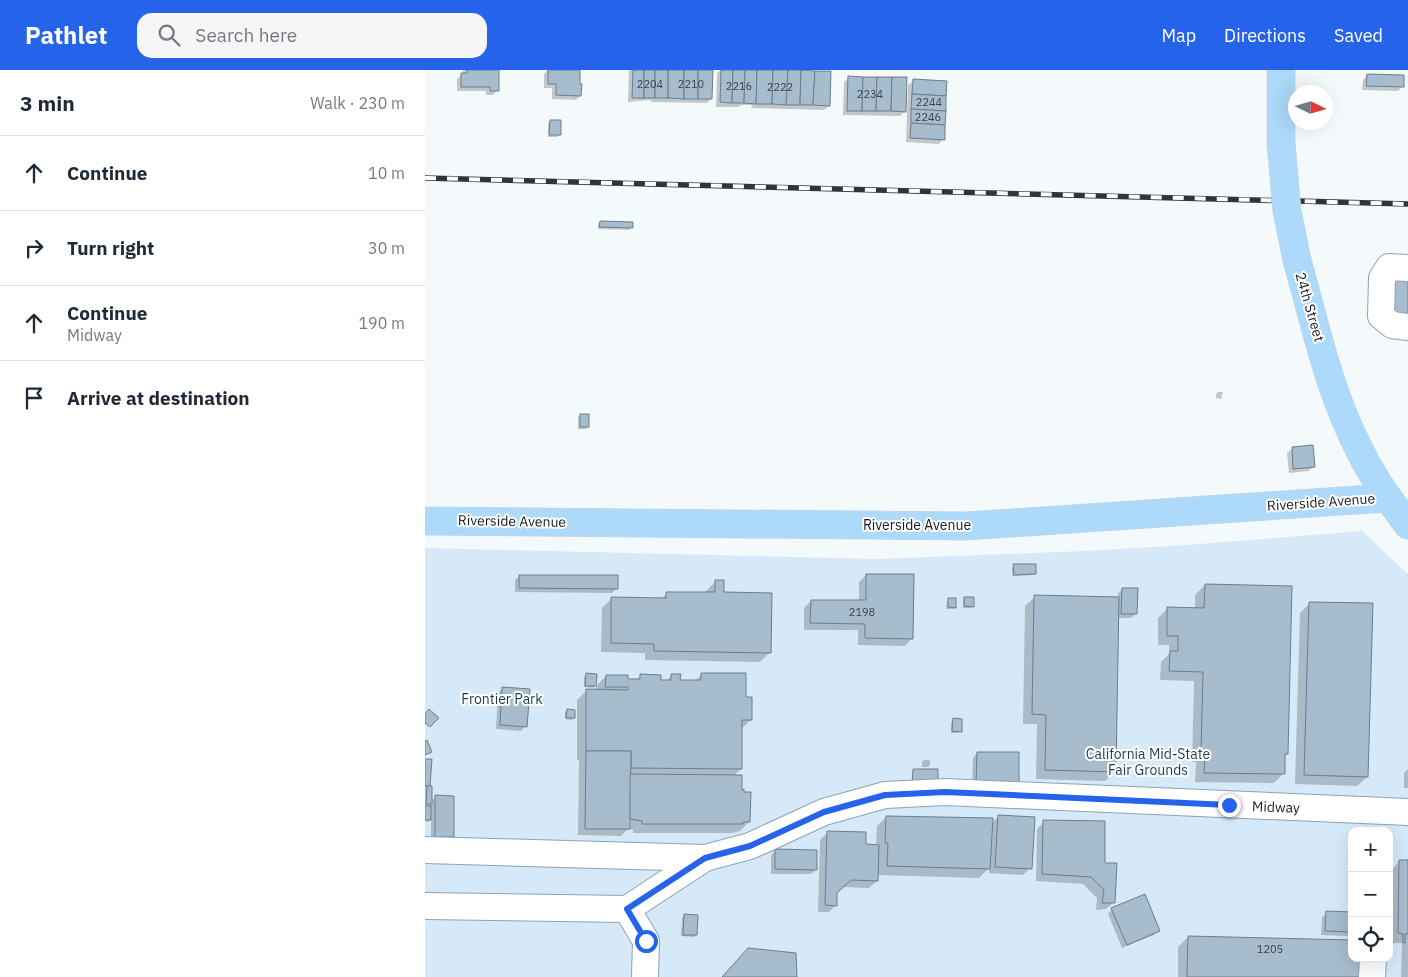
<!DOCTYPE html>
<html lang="en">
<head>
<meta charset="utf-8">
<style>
  body { margin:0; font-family:"IBM Plex Sans",sans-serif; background:#f6f6f7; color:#1f2937 }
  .controls { position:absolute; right:15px; bottom:15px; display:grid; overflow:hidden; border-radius:10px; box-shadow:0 5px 20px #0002 }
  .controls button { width:45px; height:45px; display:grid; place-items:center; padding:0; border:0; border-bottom:1px solid #e0e1e3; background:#fff; color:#1f2937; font:25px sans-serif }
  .compass { position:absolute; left:863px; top:15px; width:45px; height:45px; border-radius:50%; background:#fff; box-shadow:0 5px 20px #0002; rotate:95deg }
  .stop { position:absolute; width:15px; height:15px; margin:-11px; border:4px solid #2563eb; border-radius:50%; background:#fff }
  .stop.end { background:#2563eb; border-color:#fff; box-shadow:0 1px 5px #0008 }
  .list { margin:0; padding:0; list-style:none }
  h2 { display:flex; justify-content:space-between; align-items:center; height:65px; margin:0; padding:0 20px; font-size:21px }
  h2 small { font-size:16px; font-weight:400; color:#747a83 }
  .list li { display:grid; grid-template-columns:32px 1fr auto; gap:15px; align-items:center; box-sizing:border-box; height:75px; padding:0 20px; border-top:1px solid #e0e1e3 }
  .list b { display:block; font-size:19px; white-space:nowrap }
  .list p { margin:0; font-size:16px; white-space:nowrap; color:#747a83 }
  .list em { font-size:16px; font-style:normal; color:#747a83 }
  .icon { flex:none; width:28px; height:28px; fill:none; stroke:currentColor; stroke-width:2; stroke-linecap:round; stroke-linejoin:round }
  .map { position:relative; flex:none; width:983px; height:907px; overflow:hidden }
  header { display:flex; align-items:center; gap:30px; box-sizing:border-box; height:70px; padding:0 25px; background:#2563eb; color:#fff }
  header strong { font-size:24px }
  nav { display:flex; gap:28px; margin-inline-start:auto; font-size:18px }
  .search { width:350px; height:45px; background:#f6f6f7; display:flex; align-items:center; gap:12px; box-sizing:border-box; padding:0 18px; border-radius:15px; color:#747a83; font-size:19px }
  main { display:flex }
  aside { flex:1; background:#fff }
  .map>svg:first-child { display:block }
  .green { fill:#d6e9f9; fill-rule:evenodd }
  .shadow { fill:#0003; fill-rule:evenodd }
  .building { fill:#a7bdcd; stroke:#6a7e8d }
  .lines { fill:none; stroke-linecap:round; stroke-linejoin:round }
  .minor-casing { stroke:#8ea3b3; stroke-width:28 }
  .major-casing { stroke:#d5d6d7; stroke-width:29 }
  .minor { stroke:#fff; stroke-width:26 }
  .major { stroke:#addafa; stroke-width:28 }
  .rail-casing { stroke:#2e363c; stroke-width:5.5 }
  .rail { stroke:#fff; stroke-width:4; stroke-dasharray:11; stroke-linecap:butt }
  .major-bridge-casing { stroke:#d5d6d7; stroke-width:29; stroke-linecap:butt }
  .major-bridge { stroke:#addafa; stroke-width:28 }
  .route { stroke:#2563eb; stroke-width:6 }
  .labels { text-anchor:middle; stroke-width:4; stroke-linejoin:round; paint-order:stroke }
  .number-label { font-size:11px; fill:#39444d }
  .street-label { font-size:14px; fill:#141c22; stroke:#fff }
  .park-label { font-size:14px; fill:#1b3d55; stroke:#fff }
</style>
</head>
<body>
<header>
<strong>Pathlet</strong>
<div class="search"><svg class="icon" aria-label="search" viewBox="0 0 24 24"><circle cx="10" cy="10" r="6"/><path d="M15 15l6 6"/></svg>Search here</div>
<nav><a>Map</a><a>Directions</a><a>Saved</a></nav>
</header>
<main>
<aside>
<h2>3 min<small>Walk · 230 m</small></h2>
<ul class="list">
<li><svg class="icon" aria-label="ahead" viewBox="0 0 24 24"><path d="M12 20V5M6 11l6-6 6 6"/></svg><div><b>Continue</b></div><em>10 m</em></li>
<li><svg class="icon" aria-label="right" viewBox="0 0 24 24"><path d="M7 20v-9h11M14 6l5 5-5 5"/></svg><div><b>Turn right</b></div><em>30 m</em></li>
<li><svg class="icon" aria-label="ahead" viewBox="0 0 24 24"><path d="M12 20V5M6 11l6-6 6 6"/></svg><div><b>Continue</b><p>Midway</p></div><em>190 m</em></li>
<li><svg class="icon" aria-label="arrive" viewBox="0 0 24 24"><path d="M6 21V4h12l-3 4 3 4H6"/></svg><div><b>Arrive at destination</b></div></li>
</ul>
</aside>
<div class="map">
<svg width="983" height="907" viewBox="0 0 983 907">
  <rect width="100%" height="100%" fill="#f4f9fc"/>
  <path class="green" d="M937 461 983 504V907H0V478L454 489 659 481 762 475ZM927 761H964V888H927Z"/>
  <g class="shadow">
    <polygon points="38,0 73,0 72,20 68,25 61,25 61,21 32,21 32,9 38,4"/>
    <polygon points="123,0 154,0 155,26 151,30 127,29 127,18 119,18 119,4"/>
    <polygon points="204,0 287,0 286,29 282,33 226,32 226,30 203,32"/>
    <polygon points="296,0 330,0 404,36 399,40 326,38 327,35 316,35 313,37 291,37 292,3"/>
    <polygon points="942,5 978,16 973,21 937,20 938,10"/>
    <polygon points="424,8 480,41 475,46 418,45 419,12"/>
    <polygon points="488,11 518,69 514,74 481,72 483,15"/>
    <polygon points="125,52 134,65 132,67 123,67 123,53"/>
    <polygon points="175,152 206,158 204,160 173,159 173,154"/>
    <polygon points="793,322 798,322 796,329 791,328 791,324"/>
    <polygon points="155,345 163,357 161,359 153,359 153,347"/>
    <polygon points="867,379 888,397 884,401 864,403 862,383"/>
    <polygon points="589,496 610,503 608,505 587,506 587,498"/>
    <polygon points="441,505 487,568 480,576 433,575 433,560 379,560 379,538 386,531 434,532 434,512"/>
    <polygon points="95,506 192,518 187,523 90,522 90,510"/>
    <polygon points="291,511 297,524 345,582 335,592 220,590 220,583 176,582 177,538 187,528 236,529 242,523 281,524 281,521"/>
    <polygon points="780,515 862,684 859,687 858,704 849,713 770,712 771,692 767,692 769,611 735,610 736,592 744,584 744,575 733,575 733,548 743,538 770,539 770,525"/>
    <polygon points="697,519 711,544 706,548 692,548 690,701 680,711 611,709 612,654 598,654 600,536 610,527 693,528 693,524"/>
    <polygon points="540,528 548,536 546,538 538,538 538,530"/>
    <polygon points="523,529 530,537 528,539 521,539 522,531"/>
    <polygon points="885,533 942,707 932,716 870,714 875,543"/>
    <path d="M277 604 319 629 326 650 316 659V699L308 706 316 721 324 752 315 761 307 763H208V760L203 759 196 766 153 765 154 690H152V630L162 620 171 621V616L181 606 202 611H210L215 606 235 611H241L246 606 254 611 269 612ZM206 725V756H204Z"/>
    <polygon points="161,605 170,616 168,618 159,617 159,607"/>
    <polygon points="78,618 100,656 96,661 71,659 73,623"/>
    <polygon points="142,640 149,648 147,650 140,649 140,642"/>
    <polygon points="528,650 535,661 533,663 526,663 526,652"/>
    <polygon points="552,683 592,715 547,719 548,688"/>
    <polygon points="0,690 5,691 5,732 11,727 28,766 23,771 6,771 6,749 3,752 0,751"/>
    <polygon points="499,690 505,690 505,695 503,697 497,697 497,692"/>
    <polygon points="983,699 983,718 979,718 979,703"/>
    <polygon points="574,746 605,798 598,805 564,803 564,798 554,808 452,805 452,811 444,818 418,817 411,823 411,835 404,842 393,842 395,770 402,763 439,775 451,776 452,756 461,747 566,754"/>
    <polygon points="619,752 678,794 689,832 681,839 671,840 672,828 658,814 611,811 612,759"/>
    <polygon points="351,780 391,800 386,804 346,804 346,785"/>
    <polygon points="975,791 983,791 983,907 976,907 977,873 964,873 965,801"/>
    <polygon points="687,839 733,861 729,865 697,878 683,844"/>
    <polygon points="902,843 927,844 927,863 923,866 896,865 897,847"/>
    <polygon points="259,846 271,865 269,867 256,866 257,848"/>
    <polygon points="763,867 927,888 933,907 753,907 753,877"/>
  </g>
  <g class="building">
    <polygon points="42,0 74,0 74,21 65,21 65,17 36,17 36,3 42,3"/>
    <polygon points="123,0 155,0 155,14 157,14 156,26 131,25 131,14 123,14"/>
    <polygon points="208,0 219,0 219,28 207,28"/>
    <rect x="219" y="0" width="11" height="28"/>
    <rect x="230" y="0" width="13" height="28"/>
    <polygon points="243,0 259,0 259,29 243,28"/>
    <rect x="259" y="0" width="14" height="29"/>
    <polygon points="273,0 288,0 287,29 273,29"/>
    <polygon points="296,0 308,0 307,33 295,32"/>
    <polygon points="308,0 320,0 319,33 307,33"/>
    <polygon points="320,0 332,0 331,34 319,33"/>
    <polygon points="332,0 348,0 347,34 331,34"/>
    <polygon points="348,0 363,0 361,35 347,34"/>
    <polygon points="363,0 376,0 375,35 361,35"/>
    <polygon points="376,0 390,1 388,35 375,35"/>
    <polygon points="390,1 406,1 405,36 388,35"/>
    <polygon points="942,4 979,5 979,17 941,16"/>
    <polygon points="423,6 438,7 437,41 422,41"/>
    <polygon points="438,7 452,7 451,41 437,41"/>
    <polygon points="452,7 467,7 466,41 451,41"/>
    <polygon points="467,7 482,7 481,42 466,41"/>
    <polygon points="488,9 522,11 521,26 487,24"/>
    <polygon points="487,24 521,26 521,41 486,39"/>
    <polygon points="486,39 521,41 520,55 486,53"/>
    <polygon points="125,50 136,50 136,65 124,65"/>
    <polygon points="486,53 520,55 520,70 485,68"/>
    <polygon points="175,151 208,152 208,158 174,157"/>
    <polygon points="962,208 983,209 983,244 962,243"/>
    <rect x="155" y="344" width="9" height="13"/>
    <polygon points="888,375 890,397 868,399 867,377"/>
    <polygon points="588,494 611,494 611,504 589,505"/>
    <polygon points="441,504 489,504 488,569 440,568 440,554 385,553 386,530 441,530"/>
    <polygon points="94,505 193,505 193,519 94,518"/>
    <polygon points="290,510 299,510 299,522 347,523 346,583 229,581 229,574 186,573 186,527 241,528 241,522 290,522"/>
    <polygon points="780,514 867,516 863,684 860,684 860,704 779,703 780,683 776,682 778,602 744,601 745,581 753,581 753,566 742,566 742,537 779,538"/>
    <polygon points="697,518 713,518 712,544 696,544"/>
    <polygon points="609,525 694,527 691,702 620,700 621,645 607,644"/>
    <polygon points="539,527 549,527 549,537 539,536"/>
    <polygon points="523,528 531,528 531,538 523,537"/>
    <polygon points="884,532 948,533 943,707 879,705"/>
    <polygon points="161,603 172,604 171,616 160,616"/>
    <polygon points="276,603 321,603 321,627 327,627 327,650 317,650 317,699 206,698 206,681 161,681 161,619 203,620 203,617 180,617 181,605 203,605 203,609 215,609 215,604 236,605 236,610 246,610 246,604 256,604 255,610 276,610"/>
    <polygon points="77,617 105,619 102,657 75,655"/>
    <polygon points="4,639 14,648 5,657 0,653 0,644"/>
    <polygon points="142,639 150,640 150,648 141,648"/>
    <polygon points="528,648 537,649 537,662 527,661"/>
    <polygon points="2,670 7,682 0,685 0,671"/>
    <polygon points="161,681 206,681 205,759 160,759"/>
    <polygon points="552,682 594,682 594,715 551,715"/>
    <polygon points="0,689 7,689 5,716 0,716"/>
    <polygon points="488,699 513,699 513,715 487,714"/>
    <polygon points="205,704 317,705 317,720 319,719 319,722 326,722 325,752 318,752 318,754 217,754 217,751 205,749"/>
    <polygon points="2,716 7,716 7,734 1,734"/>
    <polygon points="10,725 29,726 29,767 10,767"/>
    <rect x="0" y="736" width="6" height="14"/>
    <polygon points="573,745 610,747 607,799 570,797"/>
    <polygon points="461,746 568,748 565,799 462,796 463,773 460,773"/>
    <polygon points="618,750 680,751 680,793 692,793 690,833 677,833 679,820 666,807 617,804"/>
    <polygon points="402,761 441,762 441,774 454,775 453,811 426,810 412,823 412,836 400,835"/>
    <polygon points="350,779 392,780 392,800 350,799"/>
    <polygon points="974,790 983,790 983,864 980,864 980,873 978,873 978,864 973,863"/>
    <polygon points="720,824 735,861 702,875 686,838"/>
    <polygon points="901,841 927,842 927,862 900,861"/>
    <polygon points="259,844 273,845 272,865 258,865"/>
    <polygon points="763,866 927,870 927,888 935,888 935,907 762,907"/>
    <polygon points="323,878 371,883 372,907 297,907"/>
  </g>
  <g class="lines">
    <g class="minor-casing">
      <g id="minor">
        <polyline points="983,198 964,197 957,208 956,246 967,255 983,257"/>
        <polyline points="0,780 280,788 325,776 399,742 460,725 520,722 983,742"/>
        <polyline points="0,836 202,839"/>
        <polyline points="220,907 221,871 202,839 280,788"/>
        <polyline points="947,907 948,888"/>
      </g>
    </g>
    <g class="major-casing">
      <g id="major">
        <polyline points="856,0 856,73"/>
        <path d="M872 190C890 254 904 322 935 381 948 408 965 431 983 455"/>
        <polyline points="0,451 541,456 962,428"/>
      </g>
    </g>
    <use href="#minor" class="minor"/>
    <use href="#major" class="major"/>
    <g class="rail-casing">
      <polyline id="rail" points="0,108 983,134"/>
    </g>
    <use href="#rail" class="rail"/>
    <g class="major-bridge-casing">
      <polyline id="major-bridge" points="856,73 862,141 872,190"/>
    </g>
    <use href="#major-bridge" class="major-bridge"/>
  </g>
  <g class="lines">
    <polyline class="route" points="221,871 202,839 280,788 325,776 399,742 460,725 520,722 804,735"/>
  </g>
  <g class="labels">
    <g class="number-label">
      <text x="225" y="18">2204</text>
      <text x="266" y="18">2210</text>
      <text x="314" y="20">2216</text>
      <text x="355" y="21">2222</text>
      <text x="445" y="28">2234</text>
      <text x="504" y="36">2244</text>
      <text x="503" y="51">2246</text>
      <text x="437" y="546">2198</text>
      <text x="845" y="883">1205</text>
    </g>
    <g class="street-label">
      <text transform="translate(885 237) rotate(74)" y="5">24th Street</text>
      <text transform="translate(896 432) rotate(-4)" y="5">Riverside Avenue</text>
      <text transform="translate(87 451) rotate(1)" y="5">Riverside Avenue</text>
      <text x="492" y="460">Riverside Avenue</text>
      <text transform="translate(851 737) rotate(2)" y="5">Midway</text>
    </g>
    <g class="park-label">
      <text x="77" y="634">Frontier Park</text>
      <text x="723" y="689">California Mid-State<tspan x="723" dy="16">Fair Grounds</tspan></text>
    </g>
  </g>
</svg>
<div class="controls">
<button>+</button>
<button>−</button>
<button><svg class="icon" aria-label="locate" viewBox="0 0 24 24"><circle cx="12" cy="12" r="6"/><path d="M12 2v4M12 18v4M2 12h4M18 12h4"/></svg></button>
</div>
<svg class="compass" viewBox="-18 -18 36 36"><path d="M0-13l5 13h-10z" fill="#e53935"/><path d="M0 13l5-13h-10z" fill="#747a83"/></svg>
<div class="stop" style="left:221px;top:871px"></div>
<div class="stop end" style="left:804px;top:735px"></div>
</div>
</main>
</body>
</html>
